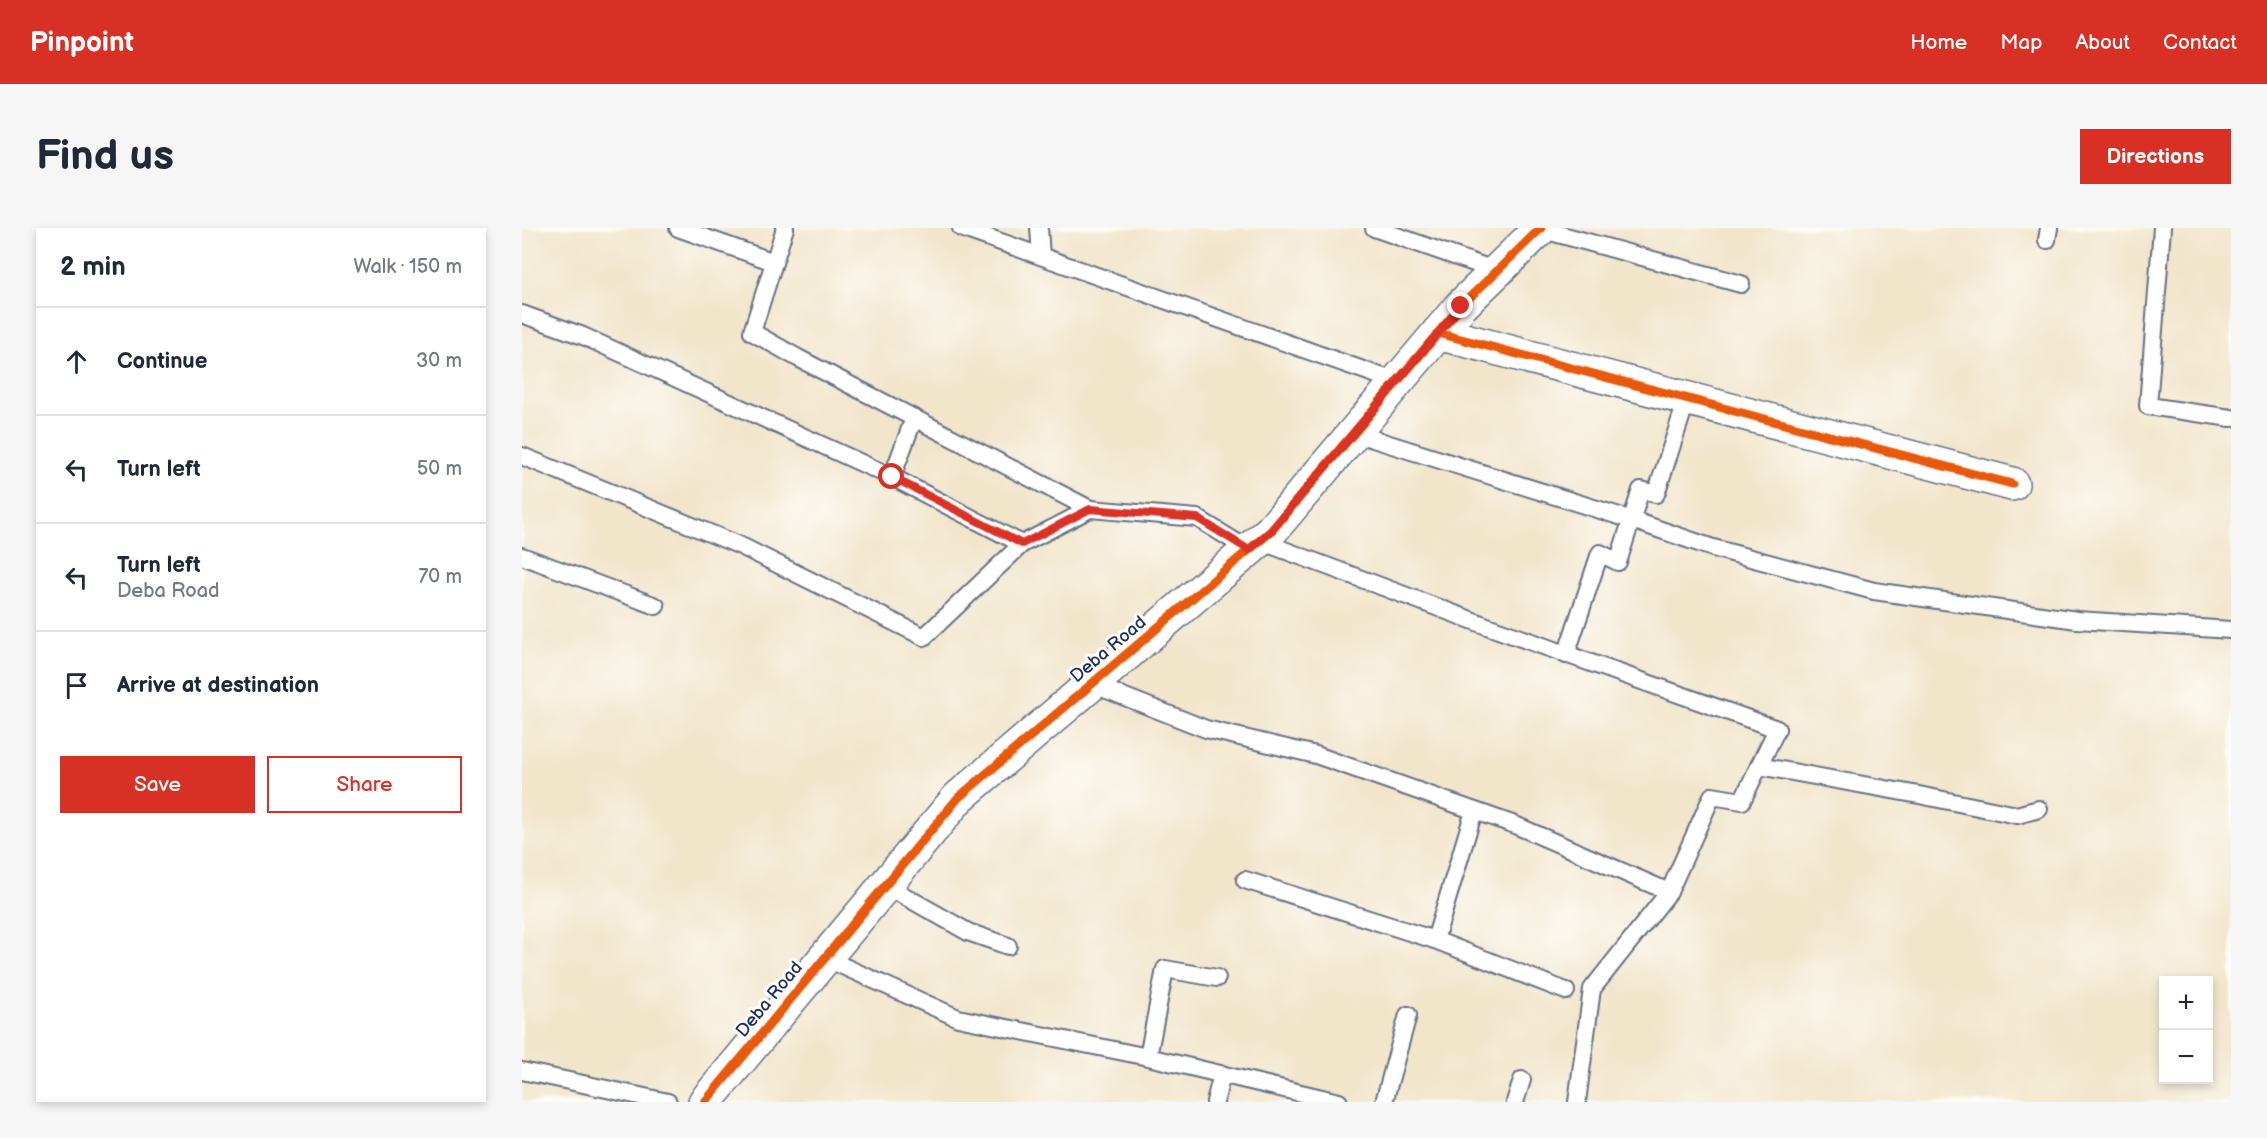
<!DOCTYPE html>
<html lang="en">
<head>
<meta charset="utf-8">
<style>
  body { margin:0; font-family:"Balsamiq Sans",sans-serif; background:#f6f6f7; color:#1f2937 }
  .controls { position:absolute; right:18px; bottom:18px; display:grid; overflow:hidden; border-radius:0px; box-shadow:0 3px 9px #0003 }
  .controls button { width:54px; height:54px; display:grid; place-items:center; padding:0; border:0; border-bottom:2px solid #e0e1e3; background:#fff; color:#1f2937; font:30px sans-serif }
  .stop { position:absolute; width:18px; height:18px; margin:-14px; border:4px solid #d93025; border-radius:50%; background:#fff }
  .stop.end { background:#d93025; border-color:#fff; box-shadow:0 2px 6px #0008 }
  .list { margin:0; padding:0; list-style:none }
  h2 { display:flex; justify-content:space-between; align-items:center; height:78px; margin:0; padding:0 24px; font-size:26px }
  h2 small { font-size:20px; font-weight:400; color:#747a83 }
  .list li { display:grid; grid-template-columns:39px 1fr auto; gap:18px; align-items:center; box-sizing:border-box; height:108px; padding:0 24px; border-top:2px solid #e0e1e3 }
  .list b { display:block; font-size:22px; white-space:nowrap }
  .list p { margin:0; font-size:20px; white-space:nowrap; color:#747a83 }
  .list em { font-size:20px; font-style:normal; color:#747a83 }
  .actions { display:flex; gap:12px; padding:18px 24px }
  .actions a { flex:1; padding:14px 0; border:2px solid #d93025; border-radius:0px; text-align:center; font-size:21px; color:#d93025 }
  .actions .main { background:#d93025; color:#fff }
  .icon { flex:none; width:33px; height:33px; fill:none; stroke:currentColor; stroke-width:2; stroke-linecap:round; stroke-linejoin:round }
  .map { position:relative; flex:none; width:1709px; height:874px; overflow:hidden; border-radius:0px }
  header { display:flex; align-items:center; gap:36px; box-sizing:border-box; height:84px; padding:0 30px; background:#d93025; color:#fff }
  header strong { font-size:28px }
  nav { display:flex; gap:33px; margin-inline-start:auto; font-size:21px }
  .intro { display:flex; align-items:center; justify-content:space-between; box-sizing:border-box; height:144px; padding:0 36px }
  h1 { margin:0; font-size:42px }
  .button { padding:15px 27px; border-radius:0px; background:#d93025; color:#fff; font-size:21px; font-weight:700 }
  main { display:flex; gap:36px; padding:0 36px }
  aside { flex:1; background:#fff; border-radius:0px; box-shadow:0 3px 9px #0003 }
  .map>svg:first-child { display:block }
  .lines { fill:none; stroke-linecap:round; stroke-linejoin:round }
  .lane-casing { stroke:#666f84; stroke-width:20 }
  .street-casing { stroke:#666f84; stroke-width:36 }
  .lane { stroke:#fff; stroke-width:16 }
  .street { stroke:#fff; stroke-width:33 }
  .cycleway-casing { stroke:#fdfcf7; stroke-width:13 }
  .cycleway { stroke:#e8590c; stroke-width:9 }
  .route { stroke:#d93025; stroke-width:8 }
  .labels { text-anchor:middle; stroke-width:6; stroke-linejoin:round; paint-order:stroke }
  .street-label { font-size:18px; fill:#1b2f5e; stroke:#fdfcf7 }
</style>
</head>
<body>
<header>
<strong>Pinpoint</strong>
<nav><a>Home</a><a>Map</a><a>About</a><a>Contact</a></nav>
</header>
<div class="intro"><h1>Find us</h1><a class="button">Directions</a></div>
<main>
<aside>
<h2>2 min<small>Walk · 150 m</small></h2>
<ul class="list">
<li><svg class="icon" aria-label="ahead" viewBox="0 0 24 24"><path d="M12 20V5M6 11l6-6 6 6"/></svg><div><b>Continue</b></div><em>30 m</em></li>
<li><svg class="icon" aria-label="left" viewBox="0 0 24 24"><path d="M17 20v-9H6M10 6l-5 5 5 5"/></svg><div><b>Turn left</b></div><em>50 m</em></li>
<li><svg class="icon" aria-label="left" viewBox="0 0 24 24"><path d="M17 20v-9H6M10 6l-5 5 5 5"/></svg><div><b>Turn left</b><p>Deba Road</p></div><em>70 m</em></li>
<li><svg class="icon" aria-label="arrive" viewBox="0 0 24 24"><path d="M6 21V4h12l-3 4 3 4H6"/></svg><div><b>Arrive at destination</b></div></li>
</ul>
<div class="actions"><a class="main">Save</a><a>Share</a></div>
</aside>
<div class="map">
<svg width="1709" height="874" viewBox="0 0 1709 874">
  <rect width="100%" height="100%" fill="#fdfcf7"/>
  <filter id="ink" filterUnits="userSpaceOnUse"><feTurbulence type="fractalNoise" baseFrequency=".0167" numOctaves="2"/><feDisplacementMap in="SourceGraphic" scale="12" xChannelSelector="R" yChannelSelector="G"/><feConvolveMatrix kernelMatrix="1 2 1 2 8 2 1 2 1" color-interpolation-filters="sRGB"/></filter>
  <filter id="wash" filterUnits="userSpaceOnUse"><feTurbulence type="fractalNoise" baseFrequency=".008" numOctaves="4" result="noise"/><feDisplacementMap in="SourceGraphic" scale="24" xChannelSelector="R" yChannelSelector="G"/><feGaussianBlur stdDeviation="1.35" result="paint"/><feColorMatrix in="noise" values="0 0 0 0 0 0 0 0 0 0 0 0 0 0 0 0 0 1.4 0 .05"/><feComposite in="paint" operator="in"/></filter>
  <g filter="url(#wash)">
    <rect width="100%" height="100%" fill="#f1e5ca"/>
  </g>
  <g filter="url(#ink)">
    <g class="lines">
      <g class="lane-casing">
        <g id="lane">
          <polyline points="156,0 252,34"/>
          <polyline points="263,0 230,104 276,130 568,281"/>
          <polyline points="439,0 875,154"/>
          <polyline points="517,0 519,28"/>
          <polyline points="852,0 975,43"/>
          <polyline points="1640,0 1626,178 1709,190"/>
          <polyline points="1018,1 1219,56"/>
          <polyline points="1525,12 1527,0"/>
          <polyline points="0,86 61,108 370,249 392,190"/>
          <polyline points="832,205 1110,292 1191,320 1352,363 1555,392 1709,402"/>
          <polyline points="0,228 219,318 402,409 500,316 568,281 675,290 727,322"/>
          <polyline points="370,249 500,316"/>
          <polyline points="738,313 965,398 1255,501 1220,573 1190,568 1147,664 1070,761 1055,874"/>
          <polyline points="0,328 134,378"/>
          <polyline points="1044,427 1078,325 1096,334 1119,262 1134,266 1165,171"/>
          <polyline points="570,456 684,501 794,527 993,597 1147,664"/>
          <polyline points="1237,538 1397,567 1495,587 1517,581"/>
          <polyline points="723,652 913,712 1044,763"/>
          <polyline points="363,657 446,704 486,718"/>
          <polyline points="913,712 952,583"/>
          <polyline points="303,730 436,790 626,829 817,874"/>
          <polyline points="626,829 643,741 695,750"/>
          <polyline points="0,843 146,874"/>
          <polyline points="693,874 700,846"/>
          <polyline points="862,874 886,787"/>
          <polyline points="993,874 1000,852"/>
        </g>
      </g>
      <g class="street-casing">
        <g id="street">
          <polyline points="916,105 1490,256"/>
          <polyline points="183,874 436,570 749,303 939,78 1019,0"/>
        </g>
      </g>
      <use href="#lane" class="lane"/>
      <use href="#street" class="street"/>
      <g class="cycleway-casing">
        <g id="cycleway">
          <polyline points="916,105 1490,256"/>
          <polyline points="183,874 436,570 749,303 939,78 1019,0"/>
        </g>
      </g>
      <use href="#cycleway" class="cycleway"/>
    </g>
  </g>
  <g class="lines" filter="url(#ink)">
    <polyline class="route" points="370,249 500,316 568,281 675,290 727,322 749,303 939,78"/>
  </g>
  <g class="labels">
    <g class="street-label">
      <text transform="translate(586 421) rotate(-40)" y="6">Deba Road</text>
      <text transform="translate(247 771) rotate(-50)" y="6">Deba Road</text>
    </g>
  </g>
</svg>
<div class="controls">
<button>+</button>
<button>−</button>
</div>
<div class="stop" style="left:370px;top:249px"></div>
<div class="stop end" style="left:939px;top:78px"></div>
</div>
</main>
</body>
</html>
